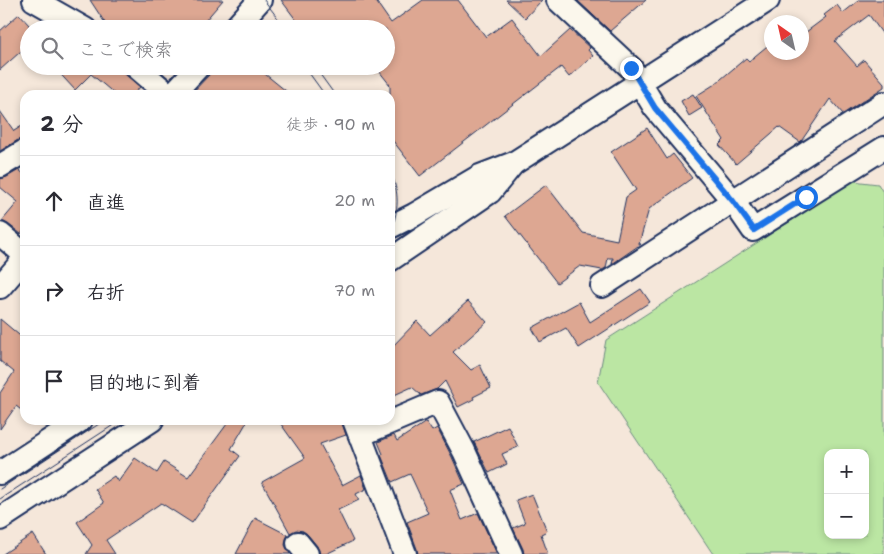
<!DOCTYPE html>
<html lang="ja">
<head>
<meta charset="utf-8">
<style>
  body { margin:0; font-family:"Shantell Sans","Klee One",sans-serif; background:#f7f7f7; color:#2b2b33 }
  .controls { position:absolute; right:15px; bottom:15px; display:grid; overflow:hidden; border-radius:10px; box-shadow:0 2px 8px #0003 }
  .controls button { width:45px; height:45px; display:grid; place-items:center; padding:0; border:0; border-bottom:1px solid #e1e1e2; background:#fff; color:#2b2b33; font:25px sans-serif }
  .compass { position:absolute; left:764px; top:15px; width:45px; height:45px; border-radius:50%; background:#fff; box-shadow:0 2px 8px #0003; rotate:326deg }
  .stop { position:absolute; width:15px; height:15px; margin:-11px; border:4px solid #1a73e8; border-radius:50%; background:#fff }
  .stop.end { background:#1a73e8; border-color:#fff; box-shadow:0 1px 5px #0008 }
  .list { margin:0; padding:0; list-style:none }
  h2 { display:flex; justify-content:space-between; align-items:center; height:65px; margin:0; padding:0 20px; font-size:21px }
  h2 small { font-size:16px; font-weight:400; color:#7c7c81 }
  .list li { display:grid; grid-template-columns:32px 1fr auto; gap:15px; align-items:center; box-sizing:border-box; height:90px; padding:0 20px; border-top:1px solid #e1e1e2 }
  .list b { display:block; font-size:19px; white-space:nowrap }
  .list em { font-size:16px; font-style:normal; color:#7c7c81 }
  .icon { flex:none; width:28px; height:28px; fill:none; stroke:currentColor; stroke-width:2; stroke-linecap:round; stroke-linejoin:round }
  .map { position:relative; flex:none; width:884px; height:554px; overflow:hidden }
  .search { position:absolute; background:#fff; box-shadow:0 2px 8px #0003; left:20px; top:20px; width:375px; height:55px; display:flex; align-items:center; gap:12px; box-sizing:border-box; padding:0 18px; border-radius:28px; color:#7c7c81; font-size:19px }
  .panel { position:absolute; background:#fff; box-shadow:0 2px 8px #0003; left:20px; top:90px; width:375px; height:335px; border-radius:15px }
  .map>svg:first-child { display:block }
  .green { fill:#bbe6a3; stroke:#6b8a80; fill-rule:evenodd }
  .building { fill:#dda792; stroke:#1b2f5e }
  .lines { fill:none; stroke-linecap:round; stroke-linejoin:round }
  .minor-casing { stroke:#1b2f5e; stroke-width:26 }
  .minor { stroke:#fbf7ec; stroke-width:22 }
  .tram { stroke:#1b2f5e; stroke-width:1 }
  .route { stroke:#1a73e8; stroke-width:6 }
</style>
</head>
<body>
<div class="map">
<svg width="884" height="554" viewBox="0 0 884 554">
  <rect width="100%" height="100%" fill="#f5e7da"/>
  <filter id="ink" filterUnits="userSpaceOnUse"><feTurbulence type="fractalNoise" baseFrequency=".02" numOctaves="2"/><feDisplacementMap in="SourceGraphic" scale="10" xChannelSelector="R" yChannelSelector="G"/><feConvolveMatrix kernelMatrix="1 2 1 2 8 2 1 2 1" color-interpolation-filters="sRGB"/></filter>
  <g filter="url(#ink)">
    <path class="green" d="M853 181 878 184 884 194V554H713L598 382 606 340ZM828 453H865V535H828Z"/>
    <g class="building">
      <polygon points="90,0 223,0 198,29 109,29"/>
      <polygon points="281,0 375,0 391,23 423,0 458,0 486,37 512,18 541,56 570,30 590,48 588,50 593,56 569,77 561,67 420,176 390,137 390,85 375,66 386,66 386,29 344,29 338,21 329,29 303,29"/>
      <polygon points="506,0 542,0 525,18"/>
      <polygon points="577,0 646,0 610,31"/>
      <polygon points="858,0 884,0 884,36 869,15 835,41 857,66 864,60 884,83 884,87 843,114 830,99 802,140 800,142 779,127 736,164 719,145 724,140 696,96 715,84 746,58 749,61 772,42 772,52 802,52 802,35 826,17 824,15 837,5 843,13 858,1"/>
      <polygon points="19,14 29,25 29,44 0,70 0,31"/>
      <polygon points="53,66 116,66 140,87 133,95 116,95 91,74 75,90"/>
      <polygon points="212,66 271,66 265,74 291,95 190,95 209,75 212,69"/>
      <polygon points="693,94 702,108 689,116 681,101"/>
      <polygon points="0,111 14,131 25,124 25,138 18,140 0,151"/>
      <polygon points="647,128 667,159 673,154 692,178 649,209 639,244 641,244 612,264 613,258 608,258 606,268 602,270 580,266 557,283 505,216 546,185 583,233 617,240 626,197 636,190 611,152"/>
      <polygon points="19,170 25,175 25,229 21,234 8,224 2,221 18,202 0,187 0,179 7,177"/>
      <polygon points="641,289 650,302 579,348 566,328 540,342 532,328 579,302 590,322"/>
      <polygon points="468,301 487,322 453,352 471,370 480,365 491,388 473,397 474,399 458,407 445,381 437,389 421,395 412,387 390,397 390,349 417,321 430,335"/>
      <polygon points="0,319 25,340 25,413 16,406 0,429 0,393 14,372 0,361"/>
      <polygon points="230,420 248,420 231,449 240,456 192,523 161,503 106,540 115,554 86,554 92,545 77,522 104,503 95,489 114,476 118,482 135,458 157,473 164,462 188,477"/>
      <polygon points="278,420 341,420 346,435 320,444 342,485 361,475 366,489 356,494 359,500 338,510 353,541 326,554 320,554 317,546 308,535 303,531 296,530 290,533 262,482 305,458"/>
      <polygon points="426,422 432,431 437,428 452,457 464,484 450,490 462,520 478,513 497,554 418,554 417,549 407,522 428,513 410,474 392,482 381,455 383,454 378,442 394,435 397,441"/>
      <polygon points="508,426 518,447 502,454 507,464 489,473 474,442"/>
      <polygon points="532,494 547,531 541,534 548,554 524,554 523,549 513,528 525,523 516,500"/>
      <polygon points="255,518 288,535 286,539 285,545 290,554 236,554"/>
      <polygon points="33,534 46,554 3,554"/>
    </g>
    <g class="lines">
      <g class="minor-casing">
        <g id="minor">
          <polyline points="34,0 85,29"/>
          <polyline points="558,0 631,68 655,108 733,201 753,230 884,148"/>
          <polyline points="234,29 260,0"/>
          <polyline points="135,66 169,95"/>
          <polyline points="172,95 199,66"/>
          <polyline points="0,166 25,151"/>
          <polyline points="390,227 414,215 480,176 514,163 768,0"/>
          <polyline points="0,234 25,255"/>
          <polyline points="390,260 490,192 512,165"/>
          <polyline points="602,286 884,103"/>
          <polyline points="0,287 25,258"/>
          <polyline points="354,420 405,554"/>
          <polyline points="360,435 438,402 464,451 511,554"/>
          <polyline points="0,473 81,420"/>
          <polyline points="0,519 152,420"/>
          <polyline points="298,543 307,554"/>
        </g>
      </g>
      <use href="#minor" class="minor"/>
      <g class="tram">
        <polyline points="264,0 286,29"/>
        <polyline points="304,66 325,95"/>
        <polyline points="314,66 335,95"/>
        <path d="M390 172C400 190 399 214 390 231"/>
        <polyline points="0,489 105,420"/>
        <polyline points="0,499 121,420"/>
      </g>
    </g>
  </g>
  <g class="lines" filter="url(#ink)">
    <polyline class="route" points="631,68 655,108 733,201 754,230 806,197"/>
  </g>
</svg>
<div class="controls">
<button>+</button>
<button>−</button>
</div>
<svg class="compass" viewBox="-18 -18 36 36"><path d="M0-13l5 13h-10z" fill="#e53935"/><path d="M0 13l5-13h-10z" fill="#7c7c81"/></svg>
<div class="stop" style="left:806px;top:197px"></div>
<div class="stop end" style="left:631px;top:68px"></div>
<div class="search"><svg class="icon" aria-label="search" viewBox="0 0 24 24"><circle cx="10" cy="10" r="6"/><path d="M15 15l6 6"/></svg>ここで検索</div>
<section class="panel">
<h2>2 分<small>徒歩 · 90 m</small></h2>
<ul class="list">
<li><svg class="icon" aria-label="ahead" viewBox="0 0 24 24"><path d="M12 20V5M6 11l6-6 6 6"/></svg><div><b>直進</b></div><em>20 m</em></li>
<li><svg class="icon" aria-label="right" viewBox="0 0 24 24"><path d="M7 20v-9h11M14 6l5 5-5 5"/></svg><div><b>右折</b></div><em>70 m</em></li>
<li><svg class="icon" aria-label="arrive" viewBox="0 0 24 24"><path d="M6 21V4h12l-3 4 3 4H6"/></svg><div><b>目的地に到着</b></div></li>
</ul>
</section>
</div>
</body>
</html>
